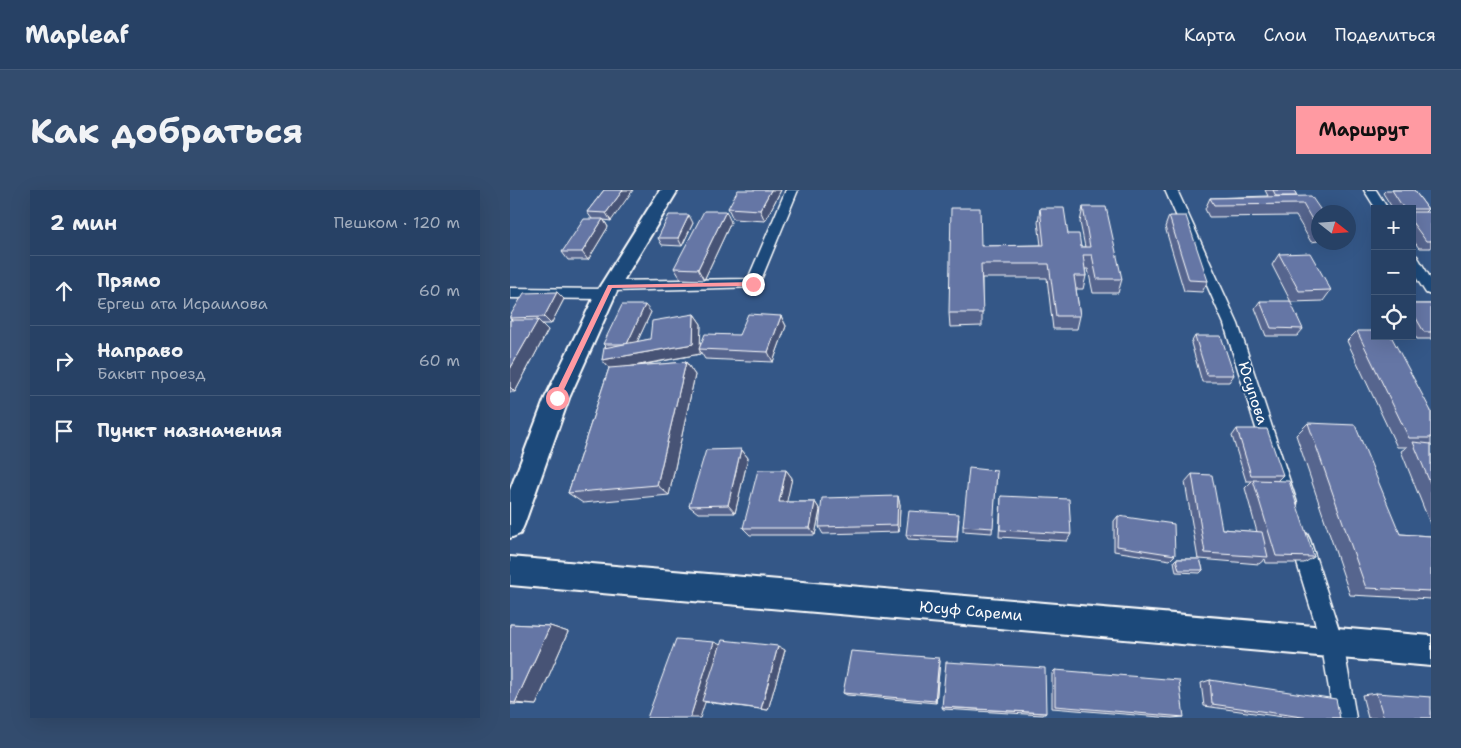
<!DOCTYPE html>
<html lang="ru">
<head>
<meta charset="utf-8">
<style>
  body { margin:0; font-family:"Shantell Sans",sans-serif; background:#334c6e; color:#f1f3f6 }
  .controls { position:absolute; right:15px; top:15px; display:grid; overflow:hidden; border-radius:0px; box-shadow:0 5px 20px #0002 }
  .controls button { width:45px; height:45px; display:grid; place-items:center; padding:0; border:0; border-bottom:1px solid #435a79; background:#274165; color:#f1f3f6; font:25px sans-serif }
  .compass { position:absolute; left:801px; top:15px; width:45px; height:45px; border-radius:50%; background:#274165; box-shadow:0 5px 20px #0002; rotate:107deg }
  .stop { position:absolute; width:15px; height:15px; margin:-11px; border:4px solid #ff9aa2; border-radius:50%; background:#fff }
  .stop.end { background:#ff9aa2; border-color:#fff; box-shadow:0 1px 5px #0008 }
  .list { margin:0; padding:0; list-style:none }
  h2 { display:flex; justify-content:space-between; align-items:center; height:65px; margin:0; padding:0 20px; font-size:21px }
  h2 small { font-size:16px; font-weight:400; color:#a4afbf }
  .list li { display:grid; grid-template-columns:32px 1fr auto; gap:15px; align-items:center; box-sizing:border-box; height:70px; padding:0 20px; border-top:1px solid #435a79 }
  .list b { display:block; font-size:19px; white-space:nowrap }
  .list p { margin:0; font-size:16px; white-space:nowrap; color:#a4afbf }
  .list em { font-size:16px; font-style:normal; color:#a4afbf }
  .icon { flex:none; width:28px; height:28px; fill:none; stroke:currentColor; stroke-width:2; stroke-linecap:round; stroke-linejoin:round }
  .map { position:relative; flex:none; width:921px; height:528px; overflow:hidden; border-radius:0px }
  header { display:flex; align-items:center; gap:30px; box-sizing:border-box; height:70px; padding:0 25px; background:#274165; border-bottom:1px solid #435a79 }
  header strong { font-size:24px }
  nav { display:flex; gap:28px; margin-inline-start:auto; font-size:18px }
  .intro { display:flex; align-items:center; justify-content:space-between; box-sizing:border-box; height:120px; padding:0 30px }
  h1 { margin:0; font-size:35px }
  .button { padding:12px 22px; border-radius:0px; background:#ff9aa2; color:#111; font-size:18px; font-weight:700 }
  main { display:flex; gap:30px; padding:0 30px }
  aside { flex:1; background:#274165; border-radius:0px; box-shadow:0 5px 20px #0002 }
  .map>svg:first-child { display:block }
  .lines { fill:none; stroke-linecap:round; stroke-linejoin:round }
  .street-casing { stroke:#fff; stroke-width:3 }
  .secondary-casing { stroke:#fff; stroke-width:4 }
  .street { fill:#1f4a7a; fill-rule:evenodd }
  .secondary { fill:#1f4a7a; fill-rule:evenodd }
  .wall { fill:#57658e; stroke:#fff }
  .shaded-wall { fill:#475374; stroke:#fff }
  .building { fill:#6576a5; stroke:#fff }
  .route { fill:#ff9aa2 }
  .labels { text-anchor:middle; stroke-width:4; stroke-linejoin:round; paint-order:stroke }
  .street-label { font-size:15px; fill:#fff; stroke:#1f4a7a }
</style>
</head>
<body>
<header>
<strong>Mapleaf</strong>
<nav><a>Карта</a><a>Слои</a><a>Поделиться</a></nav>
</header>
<div class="intro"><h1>Как добраться</h1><a class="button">Маршрут</a></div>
<main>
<aside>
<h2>2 мин<small>Пешком · 120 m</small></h2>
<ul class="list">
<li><svg class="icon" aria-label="ahead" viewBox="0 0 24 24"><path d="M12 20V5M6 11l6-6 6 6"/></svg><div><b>Прямо</b><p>Ергеш ата Исраилова</p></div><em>60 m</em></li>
<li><svg class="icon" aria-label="right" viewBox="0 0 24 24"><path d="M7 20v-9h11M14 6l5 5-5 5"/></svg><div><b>Направо</b><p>Бакыт проезд</p></div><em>60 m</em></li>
<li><svg class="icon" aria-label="arrive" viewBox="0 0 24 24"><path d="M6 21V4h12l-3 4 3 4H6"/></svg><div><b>Пункт назначения</b></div></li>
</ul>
</aside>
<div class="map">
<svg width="921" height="528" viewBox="0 0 921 528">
  <rect width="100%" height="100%" fill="#345787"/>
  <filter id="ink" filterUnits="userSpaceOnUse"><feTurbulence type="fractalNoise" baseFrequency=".02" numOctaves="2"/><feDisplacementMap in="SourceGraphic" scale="10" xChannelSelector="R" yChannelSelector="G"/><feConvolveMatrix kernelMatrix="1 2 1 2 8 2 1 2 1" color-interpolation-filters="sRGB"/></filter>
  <g filter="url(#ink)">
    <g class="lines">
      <g class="street-casing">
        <g id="street">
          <polygon points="276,0 288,0 248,97 101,101 103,104 101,107 96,109 0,108 0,98 95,99 93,96 95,93 100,91 238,89"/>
          <polygon points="655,0 667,0 728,134 787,313 785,319 778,321 771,319 769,313 714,134"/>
          <polygon points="854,0 866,0 878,19 866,19"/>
          <polygon points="902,65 907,66 921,89 921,105 916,103 902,81"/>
          <polygon points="790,341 797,344 800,350 833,452 846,528 824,528 811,452 780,350 783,344"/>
        </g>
      </g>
      <g class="secondary-casing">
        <g id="secondary">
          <polygon points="150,0 168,0 107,101 59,208 14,335 10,344 0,348 0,300 35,208 87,101"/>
          <polygon points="0,367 921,446 921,476 0,395"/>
        </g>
      </g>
      <use href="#street" class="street"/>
      <use href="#secondary" class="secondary"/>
    </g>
    <g class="wall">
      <polygon points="94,0 101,31 94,30 98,37 78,70 58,70 52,62 82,29 77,22"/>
      <polygon points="271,0 255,31 223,29 218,18"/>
      <polygon points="755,0 784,0 787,6 808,22 808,51 801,52 786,26 699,27 695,19 700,8 758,6"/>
      <polygon points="876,0 904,0 918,19 915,22 921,24 921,58 909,58 902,49 902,19 883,19 873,3"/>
      <polygon points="573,17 612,89 608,103 583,103 578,79 575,79 576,86 573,99 566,99 570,126 567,139 543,139 537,88 472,88 472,136 440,137 439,123 471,56 531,55 528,32 530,18 558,44 571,57 575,57 570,32"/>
      <polygon points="659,26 698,91 692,102 674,101 655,37"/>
      <polygon points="221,32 194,90 171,89 164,78"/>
      <polygon points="183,33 172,56 152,55 148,48"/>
      <polygon points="769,64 821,100 813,111 781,112 762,75"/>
      <polygon points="47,102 54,109 41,134 32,134 38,140 5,202 0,202 0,130 2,130 0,129 0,126"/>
      <polygon points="750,111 793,139 787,146 756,146 745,118"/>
      <polygon points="902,114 921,114 921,149 907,149 902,141"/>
      <polygon points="141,122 127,152 140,149 184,124 191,134 190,155 229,145 271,126 276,136 263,172 195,169 190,161 190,164 121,177 176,172 185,185 159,305 73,313 58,303 99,178 92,170 96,157 93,154"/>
      <polygon points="847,141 921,221 921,336 891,261 897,257 887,257 837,151"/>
      <polygon points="685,146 724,185 719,192 692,192 681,153"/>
      <polygon points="798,233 890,344 921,346 921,409 840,405 786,245"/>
      <polygon points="727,239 773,285 767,291 804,367 794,373 756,373 755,369 749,374 690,369 693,380 690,383 666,382 664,371 666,369 688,369 675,292 682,284 712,339 747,342 735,298 742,291 736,291 722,246"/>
      <polygon points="231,259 238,268 225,323 188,323 179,316"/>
      <polygon points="276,280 282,288 276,312 305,312 310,320 305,345 240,345 233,338"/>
      <polygon points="487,281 482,343 453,341 453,336"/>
      <polygon points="491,306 561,344 557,351 489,347"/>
      <polygon points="390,314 389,342 313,344 309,337"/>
      <polygon points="608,326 665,365 660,370 604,361 604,331"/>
      <polygon points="449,329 447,352 398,349 396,345"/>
      <polygon points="0,434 40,436 58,442 26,515 0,514"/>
      <polygon points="211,455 275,460 258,520 195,512"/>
      <polygon points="430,471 426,513 337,505 333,503"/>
      <polygon points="545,480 674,527 662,528 542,518 542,483"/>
      <polygon points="700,490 830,528 780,528 694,516 691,493"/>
      <polygon points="866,503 921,528 858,528 852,505"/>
      <polygon points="432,517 536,523 533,525 433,519"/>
    </g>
    <g class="shaded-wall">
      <polygon points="113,0 123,0 101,31 96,23"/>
      <polygon points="261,0 271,0 255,31 250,20"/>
      <polygon points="216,21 221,32 194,90 188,79"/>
      <polygon points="179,25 183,33 172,56 168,48"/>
      <polygon points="93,29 98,37 78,70 72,62"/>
      <polygon points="47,102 54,109 41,134 34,127"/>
      <polygon points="135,115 141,122 123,161 117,154"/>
      <polygon points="184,124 191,134 190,159 189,159 190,161 190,164 101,180 92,170 183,154"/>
      <polygon points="271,126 276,136 263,172 258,162"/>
      <polygon points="28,130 38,140 5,202 0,197 0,179"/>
      <polygon points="176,172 185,185 159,305 147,295"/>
      <polygon points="231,259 238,268 225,323 218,315"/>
      <polygon points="276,280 282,288 275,320 269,312"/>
      <polygon points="388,306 390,314 389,342 387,335"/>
      <polygon points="305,312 310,320 305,345 300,338"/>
      <polygon points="40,436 58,442 26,515 5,513"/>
      <polygon points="204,452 213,456 190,528 180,528"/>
      <polygon points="268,456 275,460 258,520 251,519"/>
      <polygon points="429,468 430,471 426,513 425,511"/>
    </g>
    <g class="building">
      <polygon points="94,0 113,0 96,23 77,22"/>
      <polygon points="228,0 261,0 250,20 218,18"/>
      <polygon points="763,0 784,0 787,6 766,6"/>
      <polygon points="882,0 904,0 918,19 894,19"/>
      <polygon points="801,6 812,22 808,22 808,40 793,14 704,15 700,8"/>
      <polygon points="573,17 596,17 612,89 587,89 582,65 573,65 576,86 564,86 570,126 546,126 539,74 471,74 473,123 439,123 441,18 470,18 471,56 534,55 530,18 554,18 558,44 569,44 571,57 580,57"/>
      <polygon points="194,21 216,21 188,79 164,78"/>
      <polygon points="902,22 919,22 921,24 921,51 916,51 902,32"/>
      <polygon points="159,25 179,25 168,48 148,48"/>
      <polygon points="659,26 676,26 698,91 679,90"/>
      <polygon points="74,29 93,29 72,62 52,62"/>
      <polygon points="800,63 821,100 789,101 769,64"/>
      <polygon points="47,102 34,127 0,128 0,126 14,103"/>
      <polygon points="750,111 780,111 793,139 761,138"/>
      <polygon points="902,114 921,114 921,142 914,142 902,121"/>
      <polygon points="112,115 135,115 117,154 93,154"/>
      <polygon points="184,124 183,154 92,170 94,158 140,149 142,131"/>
      <polygon points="238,124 271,126 258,162 189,159 195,144 229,145"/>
      <polygon points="0,130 28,130 0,179"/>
      <polygon points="847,141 865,141 865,146 881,146 921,221 921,248 899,248"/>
      <polygon points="685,146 711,146 724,185 697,185"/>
      <polygon points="176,172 147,295 58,303 99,178"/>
      <polygon points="798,233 845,235 890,344 921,346 921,401 856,398"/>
      <polygon points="727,239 757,239 773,285 741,285"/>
      <polygon points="903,252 921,254 921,295"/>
      <polygon points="231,259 218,315 179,316 196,260"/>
      <polygon points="459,278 487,281 483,338 453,336"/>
      <polygon points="248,280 276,280 269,312 305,312 300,338 233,338"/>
      <polygon points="682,284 702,285 712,339 752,342 758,367 695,363"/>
      <polygon points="743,290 779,291 804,367 766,366"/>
      <polygon points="388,306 387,335 309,337 312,308"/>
      <polygon points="491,306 559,309 561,344 490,340"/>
      <polygon points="399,321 449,324 447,347 396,345"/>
      <polygon points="608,326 664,334 665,365 607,356"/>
      <polygon points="666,369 690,369 693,380 669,380"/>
      <polygon points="0,434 40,436 5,513 0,512"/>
      <polygon points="166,449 204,452 180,528 137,528"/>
      <polygon points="212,450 268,456 251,519 192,511"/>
      <polygon points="341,461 429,468 425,511 333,503"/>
      <polygon points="436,472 535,478 536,523 432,517"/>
      <polygon points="545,480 669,490 674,527 545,516"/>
      <polygon points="700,490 826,509 830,528 799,528 702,514"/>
      <polygon points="866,503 921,507 921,528 874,528"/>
    </g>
  </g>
  <polygon class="route" points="243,92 246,94 243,96 102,98 49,210 44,210 43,208 98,95"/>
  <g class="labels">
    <g class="street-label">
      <text transform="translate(743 203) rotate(72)" y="5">Юсупова</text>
      <text transform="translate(461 421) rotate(5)" y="5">Юсуф Сареми</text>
    </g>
  </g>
</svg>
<div class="controls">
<button>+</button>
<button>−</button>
<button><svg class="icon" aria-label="locate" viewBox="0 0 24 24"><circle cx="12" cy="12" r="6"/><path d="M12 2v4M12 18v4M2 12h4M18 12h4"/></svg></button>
</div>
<svg class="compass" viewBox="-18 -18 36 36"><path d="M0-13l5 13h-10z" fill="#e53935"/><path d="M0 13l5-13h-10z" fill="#a4afbf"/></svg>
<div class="stop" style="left:47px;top:208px"></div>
<div class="stop end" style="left:243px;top:94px"></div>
</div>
</main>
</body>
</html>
